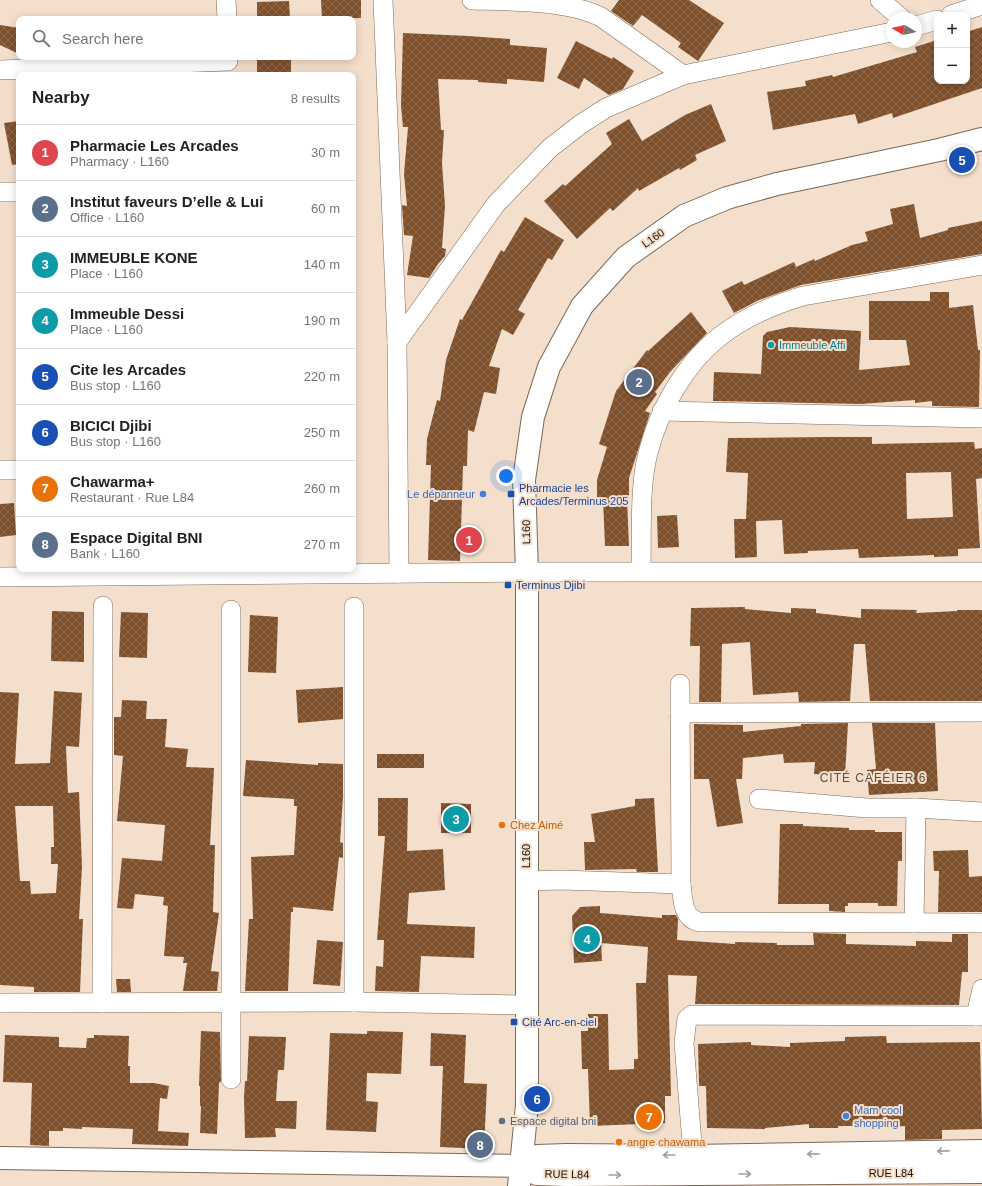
<!DOCTYPE html>
<html lang="en">
<head>
<meta charset="utf-8">
<style>
  body { margin:0; font-family:Helvetica,sans-serif; background:#f2f2f2; color:#202124 }
  .controls { position:absolute; right:12px; top:12px; display:grid; overflow:hidden; border-radius:8px; box-shadow:0 2px 10px #0003 }
  .controls button { width:36px; height:36px; display:grid; place-items:center; padding:0; border:0; border-bottom:1px solid #e0e0e0; background:#fff; color:#202124; font:20px sans-serif }
  .compass { position:absolute; left:886px; top:12px; width:36px; height:36px; border-radius:50%; background:#fff; box-shadow:0 2px 10px #0003; rotate:279deg }
  .you { position:absolute; left:506px; top:476px; width:14px; height:14px; margin:-10px; border:3px solid #fff; border-radius:50%; background:#1a73e8; box-shadow:0 0 0 6px #1a73e833 }
  .badge { display:grid; place-items:center; width:26px; height:26px; border-radius:50%; background:#0f766e; color:#fff; font-size:13px; font-weight:700 }
  .pin { position:absolute; translate:-50% -50%; border:2px solid #fff; box-shadow:0 1px 4px #0006 }
  .list { margin:0; padding:0; list-style:none }
  h2 { display:flex; justify-content:space-between; align-items:center; height:52px; margin:0; padding:0 16px; font-size:17px }
  h2 small { font-size:13px; font-weight:400; color:#757577 }
  .list li { display:grid; grid-template-columns:26px 1fr auto; gap:12px; align-items:center; box-sizing:border-box; height:56px; padding:0 16px; border-top:1px solid #e0e0e0 }
  .list b { display:block; font-size:15px; white-space:nowrap }
  .list p { margin:0; font-size:13px; white-space:nowrap; color:#757577 }
  .list em { font-size:13px; font-style:normal; color:#757577 }
  .icon { flex:none; width:22px; height:22px; fill:none; stroke:currentColor; stroke-width:2; stroke-linecap:round; stroke-linejoin:round }
  .map { position:relative; flex:none; width:982px; height:1186px; overflow:hidden }
  .search { position:absolute; background:#fff; box-shadow:0 2px 10px #0003; left:16px; top:16px; width:340px; height:44px; display:flex; align-items:center; gap:10px; box-sizing:border-box; padding:0 14px; border-radius:8px; color:#757577; font-size:15px }
  .panel { position:absolute; background:#fff; box-shadow:0 2px 10px #0003; left:16px; top:72px; width:340px; height:500px; border-radius:8px }
  .map>svg:first-child { display:block }
  .building { fill:url(#building-cross-hatch); fill-rule:evenodd }
  .lines { fill:none; stroke-linecap:round; stroke-linejoin:round }
  .minor-casing { stroke:#7b6958; stroke-width:20 }
  .tertiary-casing { stroke:#7b6958; stroke-width:24 }
  .minor { stroke:#fff; stroke-width:19 }
  .tertiary { stroke:#fff; stroke-width:22 }
  .oneway { stroke:#a3a09d }
  .culture-dot { fill:#0f9aa8; stroke:#f4dfcc; stroke-width:1.5 }
  .shop-dot { fill:#3f7fe0; stroke:#f4dfcc; stroke-width:1.5 }
  .transit-dot { fill:#1a4fb4; stroke:#f4dfcc; stroke-width:1.5 }
  .food-dot { fill:#e8710a; stroke:#f4dfcc; stroke-width:1.5 }
  .service-dot { fill:#5c6f8a; stroke:#f4dfcc; stroke-width:1.5 }
  .labels { text-anchor:middle; stroke-width:4; stroke-linejoin:round; paint-order:stroke }
  .street-label { font-size:11px; fill:#18110a; stroke:#f4dfcc }
  .culture-label { font-size:11px; fill:#0d838f; stroke:#f4dfcc; text-anchor:start }
  .transit-label { font-size:11px; fill:#164399; stroke:#f4dfcc; text-anchor:start }
  .shop-label { font-size:11px; fill:#366cbe; stroke:#f4dfcc; text-anchor:end }
  .food-label { font-size:11px; fill:#c56008; stroke:#f4dfcc; text-anchor:start }
  .service-label { font-size:11px; fill:#4e5e75; stroke:#f4dfcc; text-anchor:start }
  .neighbourhood-label { font-size:12px; letter-spacing:1px; fill:#625140; stroke:#f4dfcc }
</style>
</head>
<body>
<div class="map">
<svg width="982" height="1186" viewBox="0 0 982 1186">
  <defs>
    <pattern id="building-cross-hatch" width="8" height="8" patternUnits="userSpaceOnUse"><rect width="8" height="8" fill="#7f502c"/><path d="M0 0l8 8M0 8l8-8" fill="none" stroke="#8e6a4e"/></pattern>
  </defs>
  <rect width="100%" height="100%" fill="#f4dfcc"/>
  <g class="building">
    <polygon points="321,0 361,0 361,18 322,19"/>
    <polygon points="619,0 689,0 724,23 698,61 678,47 681,43 642,15 633,26 611,11"/>
    <polygon points="289,1 290,19 257,19 257,2"/>
    <polygon points="0,25 19,28 19,54 0,45"/>
    <polygon points="982,27 982,88 893,118 892,113 858,124 855,114 773,130 767,92 806,86 805,81 832,75 833,77 917,52 915,47 937,40 937,81 967,81 967,32"/>
    <polygon points="403,33 468,36 510,39 510,45 547,48 544,82 507,79 507,84 478,82 478,80 438,79 441,130 444,130 442,163 445,206 442,248 446,249 445,256 438,264 429,278 407,275 413,236 404,235 402,205 407,206 404,174 408,127 403,127 401,106"/>
    <polygon points="576,41 612,59 613,57 634,71 623,89 609,95 584,78 579,89 557,78"/>
    <rect x="257" y="57" width="34" height="18"/>
    <polygon points="711,104 726,141 695,155 697,160 680,170 679,168 639,191 638,188 613,211 610,208 577,239 544,201 563,184 565,186 612,144 606,133 629,119 642,141 685,115"/>
    <polygon points="19,121 19,164 12,165 4,123"/>
    <polygon points="914,204 920,238 948,230 948,228 982,221 982,254 801,285 759,300 734,313 722,291 742,281 744,285 794,262 796,267 814,259 815,261 852,245 868,241 865,232 893,224 890,209"/>
    <polygon points="525,217 564,240 552,260 548,258 518,310 525,314 513,335 502,329 489,366 500,368 496,394 484,392 474,432 468,430 467,466 463,466 460,561 428,560 431,465 426,465 427,439 437,400 440,401 446,360 460,319 462,320 501,250 504,252"/>
    <polygon points="930,292 949,292 949,308 973,305 978,350 980,350 979,407 932,406 932,401 915,403 915,400 861,404 713,401 714,372 761,374 763,336 767,332 790,327 861,331 859,370 910,365 906,340 869,340 869,301 930,301"/>
    <polygon points="691,312 707,333 670,372 655,392 657,394 645,411 650,413 629,478 629,498 627,499 629,546 605,546 603,499 597,500 597,480 607,447 599,444 616,391 647,350 648,351"/>
    <path d="M826 437H872V444L974 442 975 449 982 448V478L976 479 980 548 958 549V556L934 557V555L859 558 858 549 808 551V553L784 554 782 520 756 521 757 557 735 558 734 519H746L748 473 726 472 728 438ZM951 472 953 517 907 519 906 473Z"/>
    <polygon points="14,503 16,535 0,537 0,504"/>
    <polygon points="677,515 679,547 658,548 657,516"/>
    <polygon points="745,607 745,609 791,613 791,608 816,609 816,613 861,618 861,609 917,610 916,613 957,611 957,610 982,610 982,701 870,701 865,644 854,644 850,701 799,702 798,692 753,695 750,642 722,644 721,702 699,702 700,646 690,646 691,608"/>
    <polygon points="52,611 84,612 84,662 51,661"/>
    <polygon points="121,612 148,613 147,658 119,657"/>
    <polygon points="250,615 278,617 276,673 248,672"/>
    <polygon points="343,687 343,719 298,723 296,690"/>
    <path d="M54 691 82 693 79 747 66 746 68 793 79 792 82 867 79 919H83L80 992H34V987L0 985V692L19 693 15 764 50 763ZM15 806H53L54 847H51V864H58L56 893 31 894 30 881H20Z"/>
    <polygon points="122,700 147,701 146,719 167,719 165,747 188,749 186,767 214,768 210,845 215,845 213,912 219,913 211,971 219,972 217,991 183,991 187,963 183,963 184,957 164,956 168,906 163,905 164,897 135,894 133,909 117,908 122,858 162,861 165,825 117,821 123,756 114,755 114,717 121,717"/>
    <polygon points="848,723 845,776 814,774 815,762 784,763 783,754 743,758 742,779 736,779 743,823 717,827 709,779 694,779 694,724 743,725 743,732 801,726 801,724"/>
    <polygon points="872,723 935,723 938,791 869,795 867,770 876,769"/>
    <rect x="377" y="754" width="47" height="14"/>
    <polygon points="246,760 318,765 318,763 343,764 343,797 340,842 343,843 343,858 339,857 333,911 293,907 293,912 291,912 288,991 245,991 249,919 253,919 251,857 294,855 297,806 294,806 294,799 243,796"/>
    <polygon points="378,798 408,798 407,851 443,849 445,890 409,893 407,924 475,927 474,958 421,956 419,992 375,991 376,966 383,967 384,940 377,940 385,836 378,836"/>
    <polygon points="654,798 658,872 637,872 636,869 585,870 584,842 595,842 591,814 635,806 635,799"/>
    <polygon points="441,803 471,804 471,833 441,833"/>
    <polygon points="780,824 803,824 803,826 849,828 849,830 875,830 875,832 902,832 902,861 898,861 897,906 878,906 878,903 848,903 848,906 845,906 845,912 829,911 829,904 778,904"/>
    <polygon points="968,850 969,877 982,876 982,912 938,912 939,871 934,871 933,851"/>
    <polygon points="600,906 600,913 662,918 662,915 676,915 678,919 677,940 735,944 735,942 777,943 777,945 814,945 813,933 846,934 846,944 916,946 916,941 952,942 952,934 968,934 968,972 962,972 959,1005 695,1004 697,976 668,975 671,1096 665,1096 665,1123 590,1126 588,1069 582,1069 581,1031 588,1031 588,1014 608,1014 609,1070 634,1069 634,1059 638,1059 636,983 646,983 648,947 601,943 602,961 574,963 572,916 580,907"/>
    <polygon points="317,940 343,942 340,986 313,984"/>
    <polygon points="116,979 130,979 131,992 117,992"/>
    <polygon points="201,1031 220,1032 221,1081 219,1083 217,1134 200,1133 201,1106 200,1106 200,1086 199,1086"/>
    <polygon points="367,1031 403,1032 401,1074 367,1073 366,1101 378,1102 376,1132 326,1130 330,1033 367,1034"/>
    <polygon points="431,1033 466,1035 464,1083 487,1084 484,1149 440,1147 443,1066 430,1066"/>
    <polygon points="5,1035 59,1037 59,1047 86,1048 87,1038 94,1038 94,1035 129,1036 128,1066 130,1066 130,1083 154,1083 169,1086 167,1099 160,1098 158,1131 189,1133 188,1146 132,1144 133,1129 82,1127 82,1129 63,1128 63,1131 49,1131 49,1146 30,1145 32,1083 3,1082"/>
    <polygon points="249,1036 286,1037 284,1070 278,1070 276,1101 297,1101 296,1129 275,1128 276,1137 245,1138 244,1097 245,1081 247,1081"/>
    <polygon points="886,1036 887,1043 980,1042 982,1129 942,1130 942,1139 905,1140 905,1126 877,1128 877,1126 838,1126 838,1128 809,1128 809,1124 765,1128 765,1129 707,1128 706,1086 699,1086 698,1044 751,1042 751,1045 790,1047 790,1043 845,1041 845,1037"/>
  </g>
  <g class="lines">
    <g class="minor-casing">
      <g id="minor">
        <polyline points="226,0 227,19"/>
        <polyline points="383,0 397,342 399,573"/>
        <path d="M472 0C510 1 567 0 601 17L683 75"/>
        <polyline points="880,0 901,18"/>
        <polyline points="951,15 982,5"/>
        <polyline points="916,26 937,20"/>
        <polyline points="0,70 228,61"/>
        <polyline points="0,192 19,192"/>
        <polyline points="397,342 496,204 550,148 581,124 606,108 683,75 892,32"/>
        <polyline points="662,411 982,418"/>
        <polyline points="0,470 19,470"/>
        <path d="M641 571C642 535 639 487 648 453 659 410 684 365 719 337 743 318 773 305 803 296L982 265"/>
        <polyline points="0,577 527,572 982,572"/>
        <polyline points="680,684 681,884"/>
        <polyline points="680,713 982,712"/>
        <polyline points="759,799 867,808 916,808 914,923"/>
        <polyline points="916,808 982,812"/>
        <path d="M526 881 561 880 681 884C683 899 682 918 699 922L982 923"/>
        <polyline points="354,1002 354,607"/>
        <polyline points="0,1003 354,1002 526,1005"/>
        <polyline points="102,1003 103,606"/>
        <polyline points="976,1016 982,989"/>
        <polyline points="231,1079 231,610"/>
        <polyline points="693,1156 684,1043 687,1019 692,1015 982,1016"/>
      </g>
    </g>
    <g class="tertiary-casing">
      <g id="tertiary">
        <polyline points="0,1158 522,1166 537,1174 566,1175 982,1172"/>
        <polyline points="522,1166 537,1156 566,1155 693,1156 982,1151"/>
        <polyline points="519,1186 527,1105 527,572 524,480 533,417 549,367 582,306 626,257 684,216 727,198 777,184 939,150 982,139"/>
      </g>
    </g>
    <use href="#minor" class="minor"/>
    <use href="#tertiary" class="tertiary"/>
  </g>
  <defs><path id="oneway-shaft" d="M-6 0H5M1.5-3L5.5 0L1.5 3" fill="none" stroke-width="1.6" stroke-linecap="round" stroke-linejoin="round"/></defs>
  <g class="oneway">
    <use href="#oneway-shaft" transform="translate(943 1151) rotate(179)"/>
    <use href="#oneway-shaft" transform="translate(813 1154) rotate(179)"/>
    <use href="#oneway-shaft" transform="translate(669 1155) rotate(-180)"/>
    <use href="#oneway-shaft" transform="translate(745 1174)"/>
    <use href="#oneway-shaft" transform="translate(615 1175)"/>
  </g>
  <circle class="culture-dot" cx="771" cy="345" r="4"/>
  <g class="shop-dot">
    <circle cx="483" cy="494" r="4"/>
    <circle cx="846" cy="1116" r="4"/>
  </g>
  <g class="transit-dot">
    <rect x="507" y="490" width="8" height="8" rx="2"/>
    <rect x="504" y="581" width="8" height="8" rx="2"/>
    <rect x="510" y="1018" width="8" height="8" rx="2"/>
  </g>
  <g class="food-dot">
    <circle cx="502" cy="825" r="4"/>
    <circle cx="619" cy="1142" r="4"/>
  </g>
  <circle class="service-dot" cx="502" cy="1121" r="4"/>
  <g class="labels">
    <g class="street-label">
      <text transform="translate(653 238) rotate(-35)" y="4">L160</text>
      <text transform="translate(526 532) rotate(-91)" y="4">L160</text>
      <text transform="translate(526 856) rotate(-90)" y="4">L160</text>
      <text x="891" y="1177">RUE L84</text>
      <text transform="translate(567 1174) rotate(1)" y="4">RUE L84</text>
    </g>
    <g class="culture-label">
      <text x="779" y="349">Immeuble Affi</text>
    </g>
    <g class="transit-label">
      <text x="519" y="492">Pharmacie les<tspan x="519" dy="13">Arcades/Terminus 205</tspan></text>
      <text x="516" y="589">Terminus Djibi</text>
      <text x="522" y="1026">Cité Arc-en-ciel</text>
    </g>
    <g class="shop-label">
      <text x="475" y="498">Le dépanneur</text>
      <text x="854" y="1114" text-anchor="start">Mam cool<tspan x="854" dy="13">shopping</tspan></text>
    </g>
    <g class="food-label">
      <text x="510" y="829">Chez Aimé</text>
      <text x="627" y="1146">angre chawama</text>
    </g>
    <g class="service-label">
      <text x="510" y="1125">Espace digital bni</text>
    </g>
    <g class="neighbourhood-label">
      <text x="873" y="782">CITÉ CAFÉIER 6</text>
    </g>
  </g>
</svg>
<div class="controls">
<button>+</button>
<button>−</button>
</div>
<svg class="compass" viewBox="-18 -18 36 36"><path d="M0-13l5 13h-10z" fill="#e53935"/><path d="M0 13l5-13h-10z" fill="#757577"/></svg>
<div class="you"></div>
<div class="pin badge" style="left:469px;top:540px;background:#e0444e">1</div>
<div class="pin badge" style="left:639px;top:382px;background:#5c6f8a">2</div>
<div class="pin badge" style="left:456px;top:819px;background:#0f9aa8">3</div>
<div class="pin badge" style="left:587px;top:939px;background:#0f9aa8">4</div>
<div class="pin badge" style="left:962px;top:160px;background:#1a4fb4">5</div>
<div class="pin badge" style="left:537px;top:1099px;background:#1a4fb4">6</div>
<div class="pin badge" style="left:649px;top:1117px;background:#e8710a">7</div>
<div class="pin badge" style="left:480px;top:1145px;background:#5c6f8a">8</div>
<div class="search"><svg class="icon" aria-label="search" viewBox="0 0 24 24"><circle cx="10" cy="10" r="6"/><path d="M15 15l6 6"/></svg>Search here</div>
<section class="panel">
<h2>Nearby<small>8 results</small></h2>
<ul class="list">
<li><span class="badge" style="background:#e0444e">1</span><div><b>Pharmacie Les Arcades</b><p>Pharmacy · L160</p></div><em>30 m</em></li>
<li><span class="badge" style="background:#5c6f8a">2</span><div><b>Institut faveurs D’elle &amp; Lui</b><p>Office · L160</p></div><em>60 m</em></li>
<li><span class="badge" style="background:#0f9aa8">3</span><div><b>IMMEUBLE KONE</b><p>Place · L160</p></div><em>140 m</em></li>
<li><span class="badge" style="background:#0f9aa8">4</span><div><b>Immeuble Dessi</b><p>Place · L160</p></div><em>190 m</em></li>
<li><span class="badge" style="background:#1a4fb4">5</span><div><b>Cite les Arcades</b><p>Bus stop · L160</p></div><em>220 m</em></li>
<li><span class="badge" style="background:#1a4fb4">6</span><div><b>BICICI Djibi</b><p>Bus stop · L160</p></div><em>250 m</em></li>
<li><span class="badge" style="background:#e8710a">7</span><div><b>Chawarma+</b><p>Restaurant · Rue L84</p></div><em>260 m</em></li>
<li><span class="badge" style="background:#5c6f8a">8</span><div><b>Espace Digital BNI</b><p>Bank · L160</p></div><em>270 m</em></li>
</ul>
</section>
</div>
</body>
</html>
